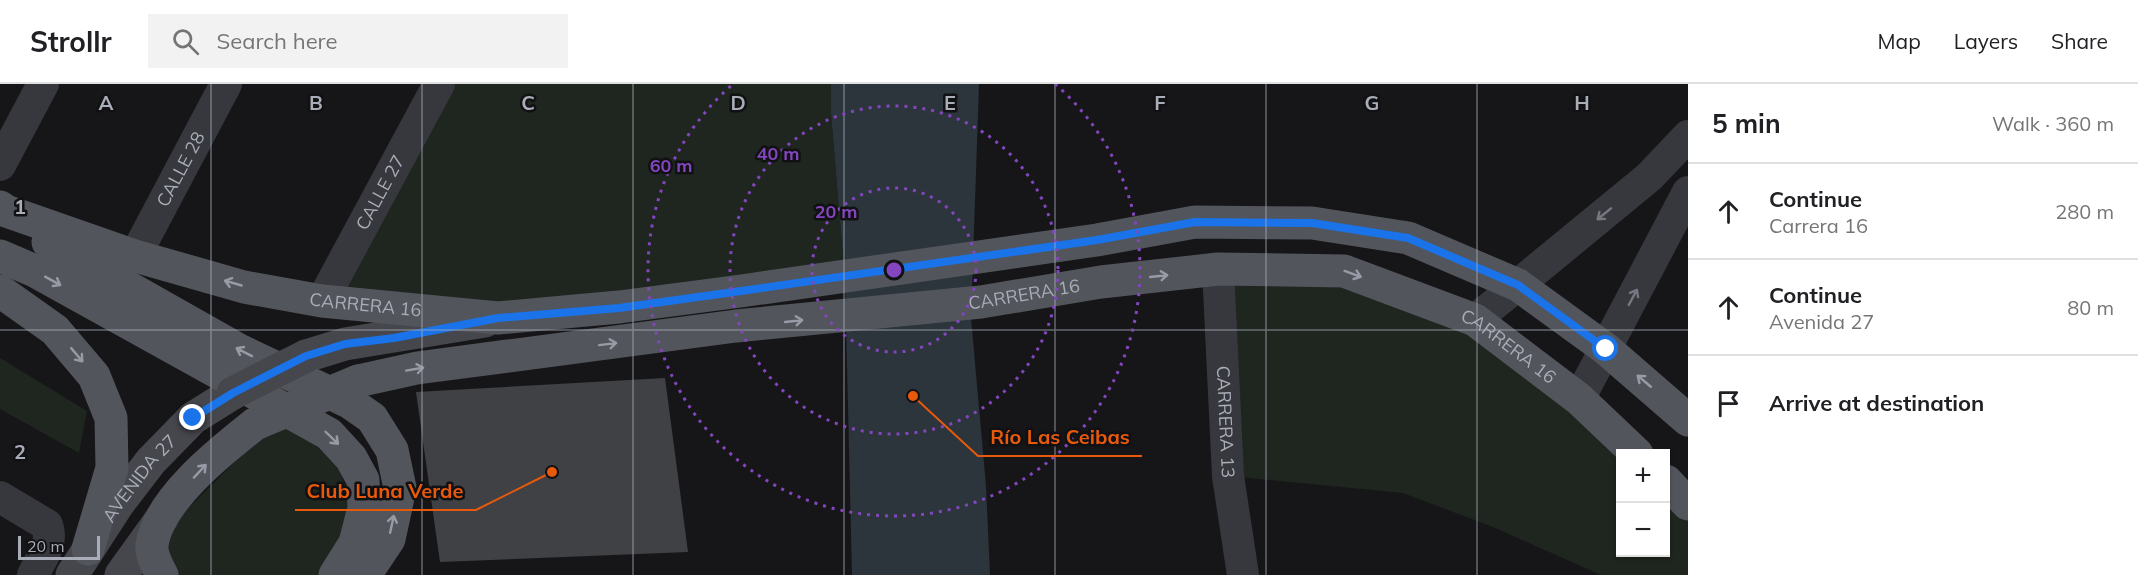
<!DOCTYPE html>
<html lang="en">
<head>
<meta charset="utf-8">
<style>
  body { margin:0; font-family:Mulish,sans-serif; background:#f2f2f2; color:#202124 }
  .controls { position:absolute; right:18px; bottom:18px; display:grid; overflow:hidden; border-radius:0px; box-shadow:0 2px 4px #0004 }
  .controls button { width:54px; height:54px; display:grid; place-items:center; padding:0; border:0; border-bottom:2px solid #e0e0e0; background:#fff; color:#202124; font:30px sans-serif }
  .scale { position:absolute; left:18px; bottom:15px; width:82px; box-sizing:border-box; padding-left:6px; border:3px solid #a8adb8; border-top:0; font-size:16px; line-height:21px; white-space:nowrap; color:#a8adb8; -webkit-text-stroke:4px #111113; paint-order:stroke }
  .stop { position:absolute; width:18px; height:18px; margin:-14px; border:4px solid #1a73e8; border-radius:50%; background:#fff }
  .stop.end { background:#1a73e8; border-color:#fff; box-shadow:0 2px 6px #0008 }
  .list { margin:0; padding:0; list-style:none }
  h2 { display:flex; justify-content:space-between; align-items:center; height:78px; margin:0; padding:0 24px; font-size:26px }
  h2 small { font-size:20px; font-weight:400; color:#757577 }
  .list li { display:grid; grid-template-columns:39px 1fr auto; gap:18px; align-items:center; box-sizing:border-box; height:96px; padding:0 24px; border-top:2px solid #e0e0e0 }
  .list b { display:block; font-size:22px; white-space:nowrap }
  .list p { margin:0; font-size:20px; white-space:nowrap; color:#757577 }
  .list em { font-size:20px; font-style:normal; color:#757577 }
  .icon { flex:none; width:33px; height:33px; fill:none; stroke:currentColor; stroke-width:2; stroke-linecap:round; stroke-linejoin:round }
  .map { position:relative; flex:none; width:1688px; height:491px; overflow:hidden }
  header { display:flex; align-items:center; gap:36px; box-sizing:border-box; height:84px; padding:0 30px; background:#fff; border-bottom:2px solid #e0e0e0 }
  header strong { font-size:28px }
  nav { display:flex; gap:33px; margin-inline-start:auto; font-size:21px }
  .search { width:420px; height:54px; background:#f2f2f2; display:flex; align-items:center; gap:15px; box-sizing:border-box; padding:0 21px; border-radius:0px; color:#757577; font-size:22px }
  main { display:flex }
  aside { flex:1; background:#fff }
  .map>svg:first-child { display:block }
  .green { fill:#1e261f }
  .water { fill:#2c353c }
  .building { fill:#404145 }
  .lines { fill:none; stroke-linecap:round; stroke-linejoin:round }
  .street { stroke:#37383d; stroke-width:32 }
  .secondary { stroke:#45474d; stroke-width:33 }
  .primary { stroke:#53555c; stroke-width:33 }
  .secondary-bridge { stroke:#45474d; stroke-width:33 }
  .primary-bridge { stroke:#53555c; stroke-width:33 }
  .oneway { stroke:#757881 }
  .oneway2 { stroke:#979ba6 }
  .route { stroke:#1a73e8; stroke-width:8 }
  .grid { fill:none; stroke:#a8adb8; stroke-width:1.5; stroke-opacity:0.55 }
  .ring { fill:none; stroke:#8446be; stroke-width:3; stroke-dasharray:3 6 }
  .labels { text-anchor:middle; stroke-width:5; stroke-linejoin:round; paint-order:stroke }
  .street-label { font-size:18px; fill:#a8adb8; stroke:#111113 }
  .grid-label { font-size:20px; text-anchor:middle; font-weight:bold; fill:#a8adb8; stroke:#111113; stroke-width:5; stroke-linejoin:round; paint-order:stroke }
  .centre { fill:#8446be; stroke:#111113; stroke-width:3 }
  .ring-label { font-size:18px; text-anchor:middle; font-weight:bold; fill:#8446be; stroke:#111113; stroke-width:5; stroke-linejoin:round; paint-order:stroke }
  .leader { fill:none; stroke:#e8590c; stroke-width:2 }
  .callout-dot { fill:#e8590c; stroke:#111113; stroke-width:2 }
  .callout-label { font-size:20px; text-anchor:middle; font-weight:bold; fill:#e8590c; stroke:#111113; stroke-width:5; stroke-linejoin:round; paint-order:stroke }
</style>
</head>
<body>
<header>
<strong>Strollr</strong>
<div class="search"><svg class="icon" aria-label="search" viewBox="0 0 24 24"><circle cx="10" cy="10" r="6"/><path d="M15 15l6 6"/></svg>Search here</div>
<nav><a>Map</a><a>Layers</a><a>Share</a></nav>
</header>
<main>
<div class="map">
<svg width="1688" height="491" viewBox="0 0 1688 491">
  <rect width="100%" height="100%" fill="#161618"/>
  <g class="green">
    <polygon points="440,0 831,0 831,29 845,196 619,223 322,217"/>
    <polygon points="1218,185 1344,187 1475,236 1620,370 1620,468 1666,468 1666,397 1688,420 1688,491 1601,491 1493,443 1403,409 1228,392"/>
    <polygon points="0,274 87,327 79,369 0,325"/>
    <polygon points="276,341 322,360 341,390 350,416 337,468 321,491 165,491 170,442 241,372"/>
  </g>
  <polygon class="water" points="831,0 979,0 971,234 986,402 990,491 852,491 845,196 831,29"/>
  <polygon class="building" points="665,294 688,468 440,478 416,308"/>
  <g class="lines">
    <g class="street">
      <polyline points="0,81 43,0"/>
      <path id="s1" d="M135 172 226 0"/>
      <path id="s2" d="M1218 185 1228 392 1243 491"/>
      <path id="s3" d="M322 217 439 0"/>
      <polyline points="1475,236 1649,93 1688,52"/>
      <polyline points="1579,315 1688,108"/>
      <path d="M0 413 47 441C54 459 41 475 33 491"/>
    </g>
    <g class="secondary">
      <polyline points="306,272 345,260 485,237"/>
      <path id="s4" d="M72 491 118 420 151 377 193 334 233 309"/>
      <polyline points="121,491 162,434"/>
    </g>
    <g class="primary">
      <path id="s5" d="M0 123 6 127 135 172 244 203 322 217 498 234 619 223 741 207 1097 156 1195 138 1312 139 1408 154 1518 201 1606 265 1688 336"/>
      <polyline points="48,158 241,267 349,318 372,334 392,366 400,404 389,455 365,491"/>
      <polyline points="0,172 35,187 329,350 351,374 363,396 364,424 355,459 335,491"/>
      <polyline points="0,207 55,246 94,292 111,334 112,384 88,465"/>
      <path id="s6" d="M358 297 417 284 736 242 981 218 1101 198 1218 185 1344 187 1475 236 1579 315 1637 370"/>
      <polyline points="1666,397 1688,420"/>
      <path d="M162 491C157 482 151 471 152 461 158 416 222 366 255 340"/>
    </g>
    <polyline class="secondary-bridge" points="233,309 306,272"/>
    <polyline class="primary-bridge" points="255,340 358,297"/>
  </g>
  <defs><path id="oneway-shaft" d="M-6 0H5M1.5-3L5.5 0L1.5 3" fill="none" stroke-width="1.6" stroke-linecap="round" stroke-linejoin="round" transform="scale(1.5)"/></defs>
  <g class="oneway">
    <use href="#oneway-shaft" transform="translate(1604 130) rotate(141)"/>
    <use href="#oneway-shaft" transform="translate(1633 213) rotate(-62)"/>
  </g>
  <g class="oneway2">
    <use href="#oneway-shaft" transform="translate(1353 190) rotate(20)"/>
    <use href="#oneway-shaft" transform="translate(1159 192) rotate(-6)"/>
    <use href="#oneway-shaft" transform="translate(53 197) rotate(29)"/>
    <use href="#oneway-shaft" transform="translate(233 199) rotate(-164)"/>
    <use href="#oneway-shaft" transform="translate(794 237) rotate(-6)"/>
    <use href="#oneway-shaft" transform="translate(608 260) rotate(-7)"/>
    <use href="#oneway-shaft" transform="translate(244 268) rotate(-153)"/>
    <use href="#oneway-shaft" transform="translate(77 271) rotate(50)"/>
    <use href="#oneway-shaft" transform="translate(415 285) rotate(-10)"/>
    <use href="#oneway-shaft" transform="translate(1644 297) rotate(-140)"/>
    <use href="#oneway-shaft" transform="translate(332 354) rotate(44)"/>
    <use href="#oneway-shaft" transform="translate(200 387) rotate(-47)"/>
    <use href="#oneway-shaft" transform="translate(392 440) rotate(-78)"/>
  </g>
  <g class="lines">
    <polyline class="route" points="193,334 233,309 306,272 345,260 394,254 498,234 619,224 741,207 1097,156 1195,138 1312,139 1408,154 1518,201 1606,265"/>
  </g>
  <path class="grid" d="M211 0V491M422 0V491M633 0V491M844 0V491M1055 0V491M1266 0V491M1477 0V491M0 246H1688"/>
  <g class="ring">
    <circle cx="894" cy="186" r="82"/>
    <circle cx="894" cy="186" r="164"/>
    <path d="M1055 0A246 246 0 1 1 733 0"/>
  </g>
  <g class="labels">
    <g class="street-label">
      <text dy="6" stroke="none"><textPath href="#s1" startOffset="98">CALLE 28</textPath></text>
      <text dy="6" stroke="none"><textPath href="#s3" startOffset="123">CALLE 27</textPath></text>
      <text dy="6" stroke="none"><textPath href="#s6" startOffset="672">CARRERA 16</textPath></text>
      <text dy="6" stroke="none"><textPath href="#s5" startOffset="380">CARRERA 16</textPath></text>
      <text dy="6" stroke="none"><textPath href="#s6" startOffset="1176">CARRERA 16</textPath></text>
      <text dy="6" stroke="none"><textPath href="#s2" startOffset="153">CARRERA 13</textPath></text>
      <text dy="6" stroke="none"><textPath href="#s4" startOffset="118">AVENIDA 27</textPath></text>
    </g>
  </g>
  <g class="grid-label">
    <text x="106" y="26">A</text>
    <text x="316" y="26">B</text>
    <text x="528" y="26">C</text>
    <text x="738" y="26">D</text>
    <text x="950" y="26">E</text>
    <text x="1160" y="26">F</text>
    <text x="1372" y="26">G</text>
    <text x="1582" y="26">H</text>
    <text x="20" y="130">1</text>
    <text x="20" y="375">2</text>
  </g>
  <circle cx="894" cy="186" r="9" class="centre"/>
  <g class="ring-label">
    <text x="778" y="76">40 m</text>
    <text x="671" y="88">60 m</text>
    <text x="836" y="134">20 m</text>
  </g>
  <path class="leader" d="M913 312L978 372H1142M552 388L476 426H295"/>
  <g class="callout-dot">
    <circle cx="913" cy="312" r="6"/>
    <circle cx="552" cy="388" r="6"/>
  </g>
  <g class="callout-label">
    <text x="1060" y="360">Río Las Ceibas</text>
    <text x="385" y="414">Club Luna Verde</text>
  </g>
</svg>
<div class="controls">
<button>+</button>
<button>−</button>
</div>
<div class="scale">20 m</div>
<div class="stop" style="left:1606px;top:265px"></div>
<div class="stop end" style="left:193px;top:334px"></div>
</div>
<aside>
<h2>5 min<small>Walk · 360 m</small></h2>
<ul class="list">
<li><svg class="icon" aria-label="ahead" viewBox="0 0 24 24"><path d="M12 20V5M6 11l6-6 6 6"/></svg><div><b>Continue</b><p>Carrera 16</p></div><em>280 m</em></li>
<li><svg class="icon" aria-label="ahead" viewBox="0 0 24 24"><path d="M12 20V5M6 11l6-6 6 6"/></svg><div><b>Continue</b><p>Avenida 27</p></div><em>80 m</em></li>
<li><svg class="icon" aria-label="arrive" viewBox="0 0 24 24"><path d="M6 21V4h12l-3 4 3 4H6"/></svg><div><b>Arrive at destination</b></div></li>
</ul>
</aside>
</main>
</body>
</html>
